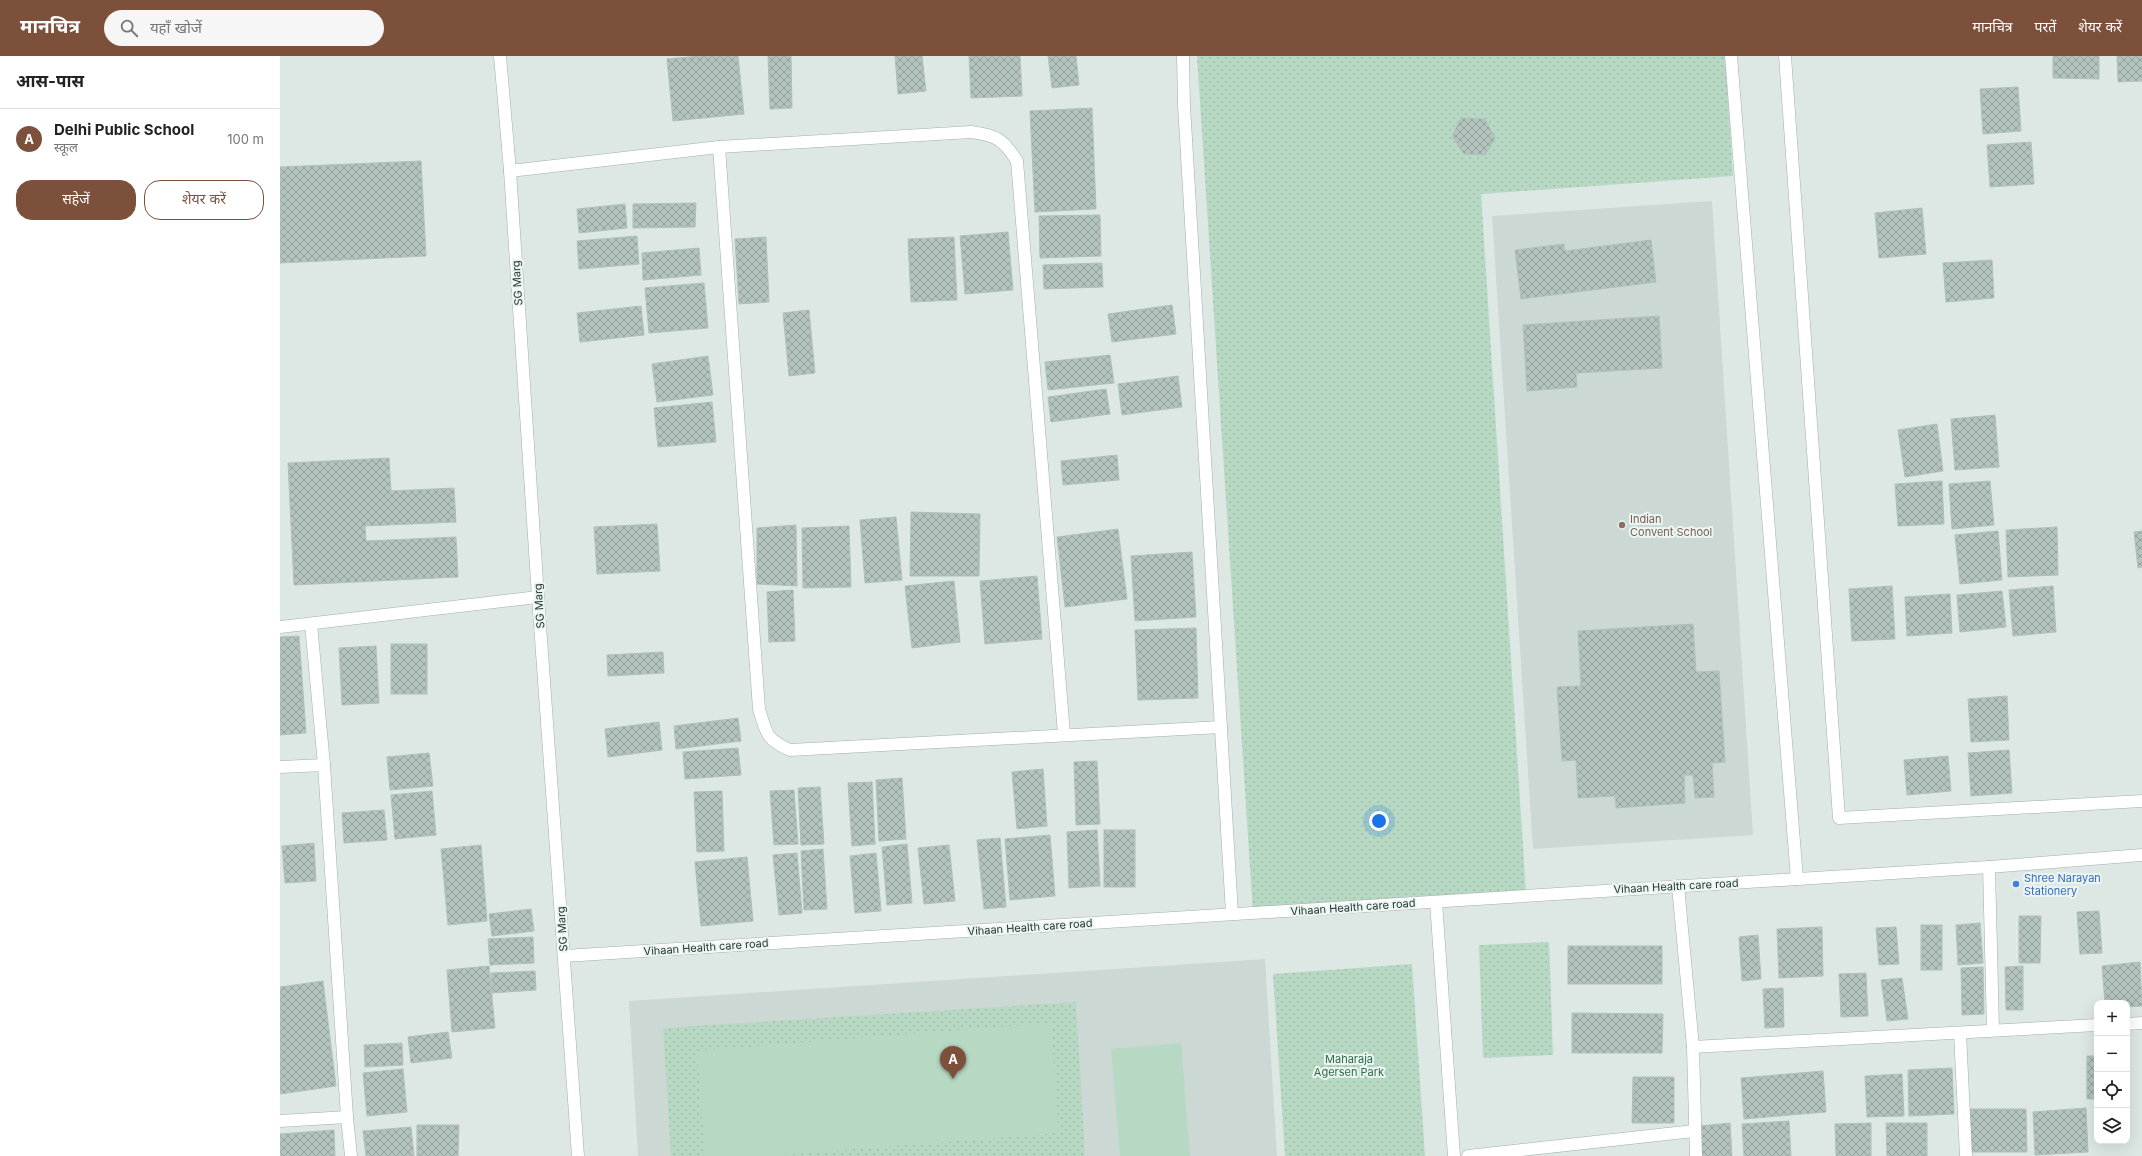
<!DOCTYPE html>
<html lang="hi">
<head>
<meta charset="utf-8">
<style>
  body { margin:0; font-family:Inter,"Noto Sans Devanagari",sans-serif; background:#f6f6f6; color:#222 }
  .controls { position:absolute; right:12px; bottom:12px; display:grid; overflow:hidden; border-radius:8px; box-shadow:0 4px 16px #0002 }
  .controls button { width:36px; height:36px; display:grid; place-items:center; padding:0; border:0; border-bottom:1px solid #e0e0e0; background:#fff; color:#222; font:20px sans-serif }
  .you { position:absolute; left:1099px; top:765px; width:14px; height:14px; margin:-10px; border:3px solid #fff; border-radius:50%; background:#1a73e8; box-shadow:0 0 0 6px #1a73e833 }
  .badge { display:grid; place-items:center; width:26px; height:26px; border-radius:50%; background:#7c503b; color:#fff; font-size:13px; font-weight:700 }
  .pin { position:absolute; translate:-50% -33px; filter:drop-shadow(0 1px 2px #0008) }
  .pin::after { content:''; position:absolute; top:21px; width:14px; height:12px; background:inherit; clip-path:polygon(0 0,100% 0,50% 100%) }
  .list { margin:0; padding:0; list-style:none }
  h2 { display:flex; justify-content:space-between; align-items:center; height:52px; margin:0; padding:0 16px; font-size:17px }
  h2 small { font-size:13px; font-weight:400; color:#767676 }
  .list li { display:grid; grid-template-columns:26px 1fr auto; gap:12px; align-items:center; box-sizing:border-box; height:60px; padding:0 16px; border-top:1px solid #e0e0e0 }
  .list b { display:block; font-size:15px; white-space:nowrap }
  .list p { margin:0; font-size:13px; white-space:nowrap; color:#767676 }
  .list em { font-size:13px; font-style:normal; color:#767676 }
  .actions { display:flex; gap:8px; padding:12px 16px }
  .actions a { flex:1; padding:9px 0; border:1px solid #7c503b; border-radius:16px; text-align:center; font-size:14px; color:#7c503b }
  .actions .main { background:#7c503b; color:#fff }
  .icon { flex:none; width:22px; height:22px; fill:none; stroke:currentColor; stroke-width:2; stroke-linecap:round; stroke-linejoin:round }
  .map { position:relative; flex:none; width:1862px; height:1100px; overflow:hidden }
  header { display:flex; align-items:center; gap:24px; box-sizing:border-box; height:56px; padding:0 20px; background:#7c503b; color:#fff }
  header strong { font-size:19px }
  nav { display:flex; gap:22px; margin-inline-start:auto; font-size:14px }
  .search { width:280px; height:36px; background:#f6f6f6; display:flex; align-items:center; gap:10px; box-sizing:border-box; padding:0 14px; border-radius:22px; color:#767676; font-size:15px }
  main { display:flex }
  aside { flex:1; background:#fff }
  .map>svg:first-child { display:block }
  .built { fill:#ccd8d3 }
  .park { fill:url(#park-dots) }
  .pitch { fill:#b7d9c3 }
  .building { fill:url(#building-cross-hatch); stroke:#b0c1bc }
  .lines { fill:none; stroke-linecap:round; stroke-linejoin:round }
  .minor-casing { stroke:#a1afab; stroke-width:13 }
  .minor { stroke:#fff; stroke-width:12 }
  .education-dot { fill:#8d6e63; stroke:#edf5f2; stroke-width:1.5 }
  .shop-dot { fill:#3f7fe0; stroke:#edf5f2; stroke-width:1.5 }
  .labels { text-anchor:middle; stroke-width:4; stroke-linejoin:round; paint-order:stroke }
  .street-label { font-size:11px; fill:#203732; stroke:#edf5f2 }
  .education-label { font-size:11px; fill:#785e54; stroke:#edf5f2; text-anchor:start }
  .shop-label { font-size:11px; fill:#366cbe; stroke:#edf5f2; text-anchor:start }
  .park-label { font-size:11px; fill:#2d6b49; stroke:#edf5f2 }
</style>
</head>
<body>
<header>
<strong>मानचित्र</strong>
<div class="search"><svg class="icon" aria-label="search" viewBox="0 0 24 24"><circle cx="10" cy="10" r="6"/><path d="M15 15l6 6"/></svg>यहाँ खोजें</div>
<nav><a>मानचित्र</a><a>परतें</a><a>शेयर करें</a></nav>
</header>
<main>
<aside>
<h2>आस-पास<small></small></h2>
<ul class="list">
<li><span class="badge">A</span><div><b>Delhi Public School</b><p>स्कूल</p></div><em>100 m</em></li>
</ul>
<div class="actions"><a class="main">सहेजें</a><a>शेयर करें</a></div>
</aside>
<div class="map">
<svg width="1862" height="1100" viewBox="0 0 1862 1100">
  <defs>
    <pattern id="park-dots" width="8" height="8" patternUnits="userSpaceOnUse"><rect width="8" height="8" fill="#b7d9c3"/><path d="M2 2h.1M6 6h.1" fill="none" stroke="#9dbba8" stroke-width="1.8" stroke-linecap="round"/></pattern>
    <pattern id="building-cross-hatch" width="8" height="8" patternUnits="userSpaceOnUse"><rect width="8" height="8" fill="#b3c3bd"/><path d="M0 0l8 8M0 8l8-8" fill="none" stroke="#919f9a"/></pattern>
  </defs>
  <rect width="100%" height="100%" fill="#dde8e4"/>
  <g class="built">
    <polygon points="1432,145 1473,779 1253,793 1212,160"/>
    <polygon points="985,903 997,1100 358,1100 349,945"/>
  </g>
  <g class="park">
    <polygon points="917,0 1445,0 1453,120 1201,138 1246,837 973,857"/>
    <polygon points="1269,886 1273,999 1203,1002 1199,889"/>
    <polygon points="1132,908 1145,1100 1005,1100 993,918"/>
    <polygon points="796,946 805,1100 391,1100 383,972"/>
  </g>
  <g class="pitch">
    <polygon points="771,967 779,1077 485,1100 425,1100 417,995"/>
    <polygon points="901,987 910,1100 840,1100 831,993"/>
  </g>
  <g class="building">
    <polygon points="420,0 458,0 464,58 393,65 387,3"/>
    <polygon points="488,0 511,0 512,52 490,53"/>
    <polygon points="615,0 642,0 646,35 618,38"/>
    <polygon points="689,0 740,0 742,40 691,42"/>
    <polygon points="768,0 796,0 799,29 772,32"/>
    <polygon points="1773,0 1819,0 1819,23 1773,22"/>
    <polygon points="1837,0 1862,0 1862,25 1838,26"/>
    <polygon points="1738,31 1741,75 1703,78 1700,33"/>
    <polygon points="812,52 816,153 755,156 750,55"/>
    <polygon points="1181,62 1205,63 1215,82 1205,99 1184,98 1172,80"/>
    <polygon points="1751,86 1754,128 1710,131 1707,89"/>
    <polygon points="141,105 146,200 0,207 0,111"/>
    <polygon points="416,147 415,171 353,172 353,148"/>
    <polygon points="345,148 347,172 299,177 297,153"/>
    <polygon points="1642,152 1646,198 1599,202 1595,157"/>
    <polygon points="820,159 821,200 760,202 759,160"/>
    <polygon points="728,176 733,234 685,238 680,180"/>
    <polygon points="357,180 359,208 299,213 297,185"/>
    <polygon points="486,181 489,246 459,248 455,183"/>
    <polygon points="674,181 677,244 631,246 628,183"/>
    <polygon points="1371,184 1376,226 1241,243 1235,194 1284,188 1285,195"/>
    <polygon points="419,192 421,219 363,224 362,197"/>
    <polygon points="1712,204 1714,242 1666,246 1663,207"/>
    <polygon points="822,207 823,231 764,233 763,209"/>
    <polygon points="424,227 428,272 369,277 365,232"/>
    <polygon points="892,249 896,278 832,286 828,258"/>
    <polygon points="361,250 364,279 300,286 297,257"/>
    <polygon points="529,254 535,317 509,320 503,257"/>
    <polygon points="1379,260 1382,312 1296,317 1297,331 1247,335 1243,269"/>
    <polygon points="830,299 834,327 768,334 765,306"/>
    <polygon points="428,300 433,339 377,346 372,308"/>
    <polygon points="898,320 902,351 842,359 838,328"/>
    <polygon points="826,333 830,358 771,366 768,341"/>
    <polygon points="432,346 436,386 378,391 374,352"/>
    <polygon points="1715,359 1719,411 1675,414 1671,363"/>
    <polygon points="1657,368 1663,415 1625,421 1618,374"/>
    <polygon points="837,399 839,424 783,429 781,405"/>
    <polygon points="109,402 111,435 174,432 176,466 85,470 86,485 176,481 178,521 14,529 8,407"/>
    <polygon points="1662,425 1664,468 1618,470 1615,428"/>
    <polygon points="1710,425 1714,469 1672,473 1669,428"/>
    <polygon points="631,456 700,458 699,520 630,520"/>
    <polygon points="616,461 622,524 585,527 580,464"/>
    <polygon points="377,468 380,515 317,518 314,471"/>
    <polygon points="516,469 517,530 477,528 477,472"/>
    <polygon points="569,470 571,531 523,532 522,472"/>
    <polygon points="1777,471 1778,519 1728,521 1726,474"/>
    <polygon points="838,473 847,543 785,551 777,481"/>
    <polygon points="1718,475 1722,524 1680,528 1675,479"/>
    <polygon points="1862,475 1862,511 1858,512 1854,476"/>
    <polygon points="912,496 916,561 855,565 851,500"/>
    <polygon points="757,520 762,583 705,588 700,525"/>
    <polygon points="674,525 680,586 632,592 625,530"/>
    <polygon points="1612,530 1615,583 1572,585 1569,533"/>
    <polygon points="1773,530 1776,576 1733,580 1729,534"/>
    <polygon points="513,534 515,585 489,586 487,536"/>
    <polygon points="1722,535 1726,571 1680,576 1677,539"/>
    <polygon points="1670,538 1672,577 1627,580 1625,541"/>
    <polygon points="1413,568 1416,616 1439,615 1445,706 1432,707 1434,741 1415,742 1413,719 1404,719 1405,747 1336,752 1335,740 1298,742 1296,704 1282,705 1277,631 1301,630 1298,575"/>
    <polygon points="916,572 918,642 858,644 855,574"/>
    <polygon points="19,580 26,677 0,679 0,581"/>
    <rect x="111" y="588" width="36" height="50"/>
    <polygon points="96,590 99,647 62,649 59,592"/>
    <polygon points="383,596 384,617 328,620 327,599"/>
    <polygon points="1727,640 1729,684 1691,686 1688,643"/>
    <polygon points="458,662 461,685 396,693 394,670"/>
    <polygon points="379,666 382,694 328,701 325,673"/>
    <polygon points="458,692 461,719 405,723 403,696"/>
    <polygon points="1729,694 1732,737 1691,740 1688,697"/>
    <polygon points="149,697 153,730 110,734 107,701"/>
    <polygon points="1668,700 1671,735 1627,739 1624,704"/>
    <polygon points="817,705 820,768 796,769 794,706"/>
    <polygon points="763,713 767,770 737,773 732,716"/>
    <polygon points="622,722 626,783 599,785 596,724"/>
    <polygon points="592,726 595,788 572,790 568,727"/>
    <polygon points="540,731 544,788 521,789 518,732"/>
    <polygon points="514,734 518,788 494,789 490,735"/>
    <polygon points="152,735 156,779 115,783 111,739"/>
    <polygon points="442,735 444,795 417,796 414,736"/>
    <polygon points="104,754 107,784 64,787 62,757"/>
    <polygon points="817,774 820,830 789,832 787,776"/>
    <rect x="824" y="774" width="31" height="57"/>
    <polygon points="770,779 775,840 730,844 725,783"/>
    <polygon points="720,782 726,851 704,853 697,784"/>
    <polygon points="34,787 36,825 5,827 2,790"/>
    <polygon points="627,788 632,847 607,849 602,791"/>
    <polygon points="201,789 207,865 168,869 161,793"/>
    <polygon points="669,789 675,845 644,848 638,792"/>
    <polygon points="543,793 547,853 524,854 521,795"/>
    <polygon points="517,797 522,857 499,859 493,799"/>
    <polygon points="596,797 601,855 575,857 570,800"/>
    <polygon points="467,801 473,865 421,870 415,806"/>
    <polygon points="251,853 254,875 212,880 209,858"/>
    <polygon points="1819,855 1822,897 1800,898 1797,856"/>
    <polygon points="1739,860 1761,860 1760,907 1739,907"/>
    <polygon points="1700,867 1703,907 1678,909 1676,869"/>
    <rect x="1641" y="869" width="21" height="45"/>
    <polygon points="1542,871 1543,920 1499,922 1497,873"/>
    <polygon points="1616,871 1619,908 1599,909 1596,872"/>
    <polygon points="1478,879 1481,923 1462,925 1459,881"/>
    <polygon points="253,881 254,907 210,909 208,883"/>
    <rect x="1288" y="890" width="94" height="38"/>
    <polygon points="1860,906 1862,950 1847,951 1847,947 1825,947 1822,910"/>
    <polygon points="209,910 215,972 172,976 167,914"/>
    <polygon points="1743,910 1743,954 1726,954 1725,911"/>
    <polygon points="1703,911 1704,958 1682,959 1681,912"/>
    <polygon points="255,915 256,934 212,937 211,917"/>
    <polygon points="1586,917 1588,960 1561,961 1559,918"/>
    <polygon points="1622,922 1628,963 1607,965 1601,924"/>
    <polygon points="43,925 56,1030 0,1038 0,931"/>
    <polygon points="1503,932 1504,971 1485,972 1483,933"/>
    <polygon points="1292,957 1383,958 1382,997 1292,997"/>
    <polygon points="168,976 172,1002 131,1007 128,981"/>
    <polygon points="122,987 123,1009 85,1011 84,989"/>
    <rect x="1807" y="1000" width="10" height="43"/>
    <polygon points="1672,1012 1674,1058 1629,1060 1628,1014"/>
    <polygon points="123,1013 127,1056 87,1060 83,1017"/>
    <polygon points="1543,1015 1546,1056 1464,1063 1461,1022"/>
    <polygon points="1622,1018 1624,1060 1587,1061 1585,1020"/>
    <polygon points="1353,1021 1394,1021 1394,1067 1352,1067"/>
    <polygon points="1806,1052 1808,1096 1755,1099 1753,1056"/>
    <polygon points="1690,1053 1746,1053 1747,1096 1689,1096"/>
    <polygon points="1509,1065 1511,1100 1464,1100 1462,1068"/>
    <polygon points="1450,1067 1452,1100 1422,1100 1420,1070"/>
    <polygon points="1591,1067 1591,1100 1556,1100 1555,1068"/>
    <polygon points="1606,1067 1647,1067 1647,1100 1607,1100"/>
    <polygon points="137,1069 179,1069 178,1100 137,1100"/>
    <polygon points="131,1071 134,1100 86,1100 83,1075"/>
    <polygon points="54,1074 55,1100 0,1100 0,1078"/>
  </g>
  <g class="lines">
    <g class="minor-casing">
      <g id="minor">
        <polyline points="220,0 230,115 258,541 298,1100"/>
        <polyline points="903,0 904,49 952,858"/>
        <polyline points="1451,0 1517,823"/>
        <polyline points="1505,0 1559,762 1862,745"/>
        <path d="M439 91 479 653C486 676 486 684 510 694L941 671"/>
        <path d="M230 115 439 91 691 76C716 79 723 83 737 105L784 678"/>
        <polyline points="31,568 44,709 67,1061 71,1100"/>
        <polyline points="0,571 258,541"/>
        <polyline points="0,711 44,709"/>
        <polyline points="1709,811 1713,974"/>
        <polyline points="1398,830 1413,991 1416,1100"/>
        <polyline points="1156,846 1174,1100"/>
        <polyline points="284,900 1709,811 1862,799"/>
        <polyline points="1847,968 1862,967"/>
        <polyline points="1680,977 1686,1100"/>
        <polyline points="1413,991 1817,969"/>
        <polyline points="0,1065 67,1061"/>
        <polyline points="1188,1100 1414,1075"/>
      </g>
    </g>
    <use href="#minor" class="minor"/>
  </g>
  <circle class="education-dot" cx="1342" cy="469" r="4"/>
  <circle class="shop-dot" cx="1736" cy="828" r="4"/>
  <g class="labels">
    <g class="street-label">
      <text transform="translate(237 227) rotate(-94)" y="4">SG Marg</text>
      <text transform="translate(259 550) rotate(-94)" y="4">SG Marg</text>
      <text transform="translate(1396 830) rotate(-3)" y="4">Vihaan Health care road</text>
      <text transform="translate(1073 851) rotate(-4)" y="4">Vihaan Health care road</text>
      <text transform="translate(750 871) rotate(-4)" y="4">Vihaan Health care road</text>
      <text transform="translate(282 873) rotate(-94)" y="4">SG Marg</text>
      <text transform="translate(426 891) rotate(-4)" y="4">Vihaan Health care road</text>
    </g>
    <g class="education-label">
      <text x="1350" y="467">Indian<tspan x="1350" dy="13">Convent School</tspan></text>
    </g>
    <g class="shop-label">
      <text x="1744" y="826">Shree Narayan<tspan x="1744" dy="13">Stationery</tspan></text>
    </g>
    <g class="park-label">
      <text x="1069" y="1007">Maharaja<tspan x="1069" dy="13">Agersen Park</tspan></text>
    </g>
  </g>
</svg>
<div class="controls">
<button>+</button>
<button>−</button>
<button><svg class="icon" aria-label="locate" viewBox="0 0 24 24"><circle cx="12" cy="12" r="6"/><path d="M12 2v4M12 18v4M2 12h4M18 12h4"/></svg></button>
<button><svg class="icon" aria-label="layers" viewBox="0 0 24 24"><path d="M12 4l9 5-9 5-9-5zM3 14l9 5 9-5"/></svg></button>
</div>
<div class="you"></div>
<div class="pin badge" style="left:673px;top:1023px">A</div>
</div>
</main>
</body>
</html>
